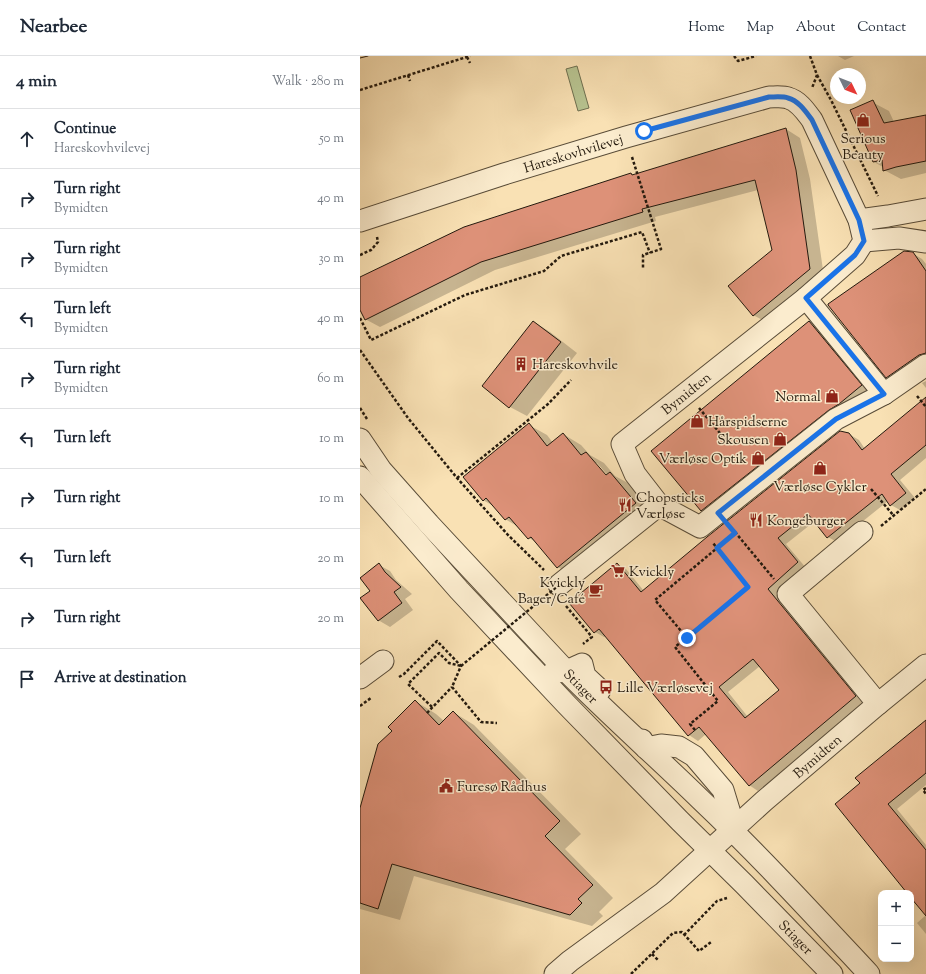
<!DOCTYPE html>
<html lang="en">
<head>
<meta charset="utf-8">
<style>
  body { margin:0; font-family:"Sorts Mill Goudy",serif; background:#f2f2f3; color:#1f2937 }
  .controls { position:absolute; right:12px; bottom:12px; display:grid; overflow:hidden; border-radius:8px; box-shadow:0 4px 16px #0002 }
  .controls button { width:36px; height:36px; display:grid; place-items:center; padding:0; border:0; border-bottom:1px solid #e0e1e3; background:#fff; color:#1f2937; font:20px sans-serif }
  .compass { position:absolute; left:470px; top:12px; width:36px; height:36px; border-radius:50%; background:#fff; box-shadow:0 4px 16px #0002; rotate:133deg }
  .stop { position:absolute; width:12px; height:12px; margin:-9px; border:3px solid #1a73e8; border-radius:50%; background:#fff }
  .stop.end { background:#1a73e8; border-color:#fff; box-shadow:0 1px 4px #0008 }
  .list { margin:0; padding:0; list-style:none }
  h2 { display:flex; justify-content:space-between; align-items:center; height:52px; margin:0; padding:0 16px; font-size:17px }
  h2 small { font-size:13px; font-weight:400; color:#747a83 }
  .list li { display:grid; grid-template-columns:26px 1fr auto; gap:12px; align-items:center; box-sizing:border-box; height:60px; padding:0 16px; border-top:1px solid #e0e1e3 }
  .list b { display:block; font-size:15px; white-space:nowrap }
  .list p { margin:0; font-size:13px; white-space:nowrap; color:#747a83 }
  .list em { font-size:13px; font-style:normal; color:#747a83 }
  .icon { flex:none; width:22px; height:22px; fill:none; stroke:currentColor; stroke-width:2; stroke-linecap:round; stroke-linejoin:round }
  .map { position:relative; flex:none; width:566px; height:918px; overflow:hidden }
  header { display:flex; align-items:center; gap:24px; box-sizing:border-box; height:56px; padding:0 20px; background:#fff; border-bottom:1px solid #e0e1e3 }
  header strong { font-size:19px }
  nav { display:flex; gap:22px; margin-inline-start:auto; font-size:14px }
  main { display:flex }
  aside { flex:1; background:#fff }
  .map>svg:first-child { display:block }
  .green { fill:#b8c491; stroke:#6e6f50 }
  .shadow { fill:#0003; fill-rule:evenodd }
  .building { fill:#dd9178; stroke:#241a0e; fill-rule:evenodd }
  .lines { fill:none; stroke-linecap:round; stroke-linejoin:round }
  .minor-casing { stroke:#594c38; stroke-width:23 }
  .path { stroke:#241a0e; stroke-width:2.5; stroke-dasharray:3 2; stroke-linecap:butt }
  .minor { stroke:#fbecce; stroke-width:21 }
  .tram { stroke:#241a0e; stroke-width:1 }
  .path-bridge { stroke:#241a0e; stroke-width:2.5; stroke-dasharray:3 2; stroke-linecap:butt }
  .route { stroke:#1a73e8; stroke-width:5 }
  .labels { text-anchor:middle; stroke-width:3; stroke-linejoin:round; paint-order:stroke }
  .poi-label { font-size:14px; fill:#241a0e; stroke:#fbecce; text-anchor:start }
  .street-label { font-size:14px; fill:#241a0e; stroke:#fbecce }
</style>
</head>
<body>
<header>
<strong>Nearbee</strong>
<nav><a>Home</a><a>Map</a><a>About</a><a>Contact</a></nav>
</header>
<main>
<aside>
<h2>4 min<small>Walk · 280 m</small></h2>
<ul class="list">
<li><svg class="icon" aria-label="ahead" viewBox="0 0 24 24"><path d="M12 20V5M6 11l6-6 6 6"/></svg><div><b>Continue</b><p>Hareskovhvilevej</p></div><em>50 m</em></li>
<li><svg class="icon" aria-label="right" viewBox="0 0 24 24"><path d="M7 20v-9h11M14 6l5 5-5 5"/></svg><div><b>Turn right</b><p>Bymidten</p></div><em>40 m</em></li>
<li><svg class="icon" aria-label="right" viewBox="0 0 24 24"><path d="M7 20v-9h11M14 6l5 5-5 5"/></svg><div><b>Turn right</b><p>Bymidten</p></div><em>30 m</em></li>
<li><svg class="icon" aria-label="left" viewBox="0 0 24 24"><path d="M17 20v-9H6M10 6l-5 5 5 5"/></svg><div><b>Turn left</b><p>Bymidten</p></div><em>40 m</em></li>
<li><svg class="icon" aria-label="right" viewBox="0 0 24 24"><path d="M7 20v-9h11M14 6l5 5-5 5"/></svg><div><b>Turn right</b><p>Bymidten</p></div><em>60 m</em></li>
<li><svg class="icon" aria-label="left" viewBox="0 0 24 24"><path d="M17 20v-9H6M10 6l-5 5 5 5"/></svg><div><b>Turn left</b></div><em>10 m</em></li>
<li><svg class="icon" aria-label="right" viewBox="0 0 24 24"><path d="M7 20v-9h11M14 6l5 5-5 5"/></svg><div><b>Turn right</b></div><em>10 m</em></li>
<li><svg class="icon" aria-label="left" viewBox="0 0 24 24"><path d="M17 20v-9H6M10 6l-5 5 5 5"/></svg><div><b>Turn left</b></div><em>20 m</em></li>
<li><svg class="icon" aria-label="right" viewBox="0 0 24 24"><path d="M7 20v-9h11M14 6l5 5-5 5"/></svg><div><b>Turn right</b></div><em>20 m</em></li>
<li><svg class="icon" aria-label="arrive" viewBox="0 0 24 24"><path d="M6 21V4h12l-3 4 3 4H6"/></svg><div><b>Arrive at destination</b></div></li>
</ul>
</aside>
<div class="map">
<svg width="566" height="918" viewBox="0 0 566 918">
  <rect width="100%" height="100%" fill="#f9e1b4"/>
  <filter id="stains"><feTurbulence type="fractalNoise" baseFrequency=".005" numOctaves="4"/><feColorMatrix values="0 0 0 0 .2 0 0 0 0 .09 0 0 0 0 .02 0 0 0 .5 -.17"/></filter>
  <radialGradient id="worn" r=".72"><stop offset=".6" stop-color="#630" stop-opacity="0"/><stop offset="1" stop-color="#630" stop-opacity=".3"/></radialGradient>
  <polygon class="green" points="217,10 229,52 218,55 206,13"/>
  <g class="shadow">
    <polygon points="478,0 494,0 485,4"/>
    <polygon points="512,46 529,55 534,66 566,60 566,117 541,123 524,114 523,111 514,106 492,55"/>
    <polygon points="426,73 440,82 450,123 464,221 408,267 393,259 413,195 398,134 295,161 296,165 135,214 20,271 5,263 0,251 0,222 271,118 274,119"/>
    <polygon points="552,197 562,203 566,208 566,306 536,326 527,321"/>
    <polygon points="174,266 190,276 217,297 167,360 150,351 123,330"/>
    <polygon points="449,266 470,278 522,342 490,366 363,467 341,454"/>
    <polygon points="566,325 566,332 562,327"/>
    <path d="M566 342V402L540 424 555 442 540 454 531 449 528 445 477 486 468 481 455 465 426 488 446 512 416 538 505 646 398 735 389 729 346 678 338 685 329 679 246 580 244 581 235 576 211 547 257 508 266 513 284 535 489 378 499 384 505 393ZM400 610 420 634 388 661 368 636Z"/>
    <path d="M169 369 187 379 193 387 203 378 221 389 230 399 244 407 255 420 268 427 293 458 216 522 198 511 178 487 169 482 160 472 145 463 135 451 123 444ZM235 407H237L250 422 249 423Z"/>
    <polygon points="19,509 30,515 36,524 52,538 45,543 53,554 30,571 18,564"/>
    <polygon points="55,645 76,658 84,665 93,656 114,669 221,778 205,793 253,842 239,856 243,860 232,870 54,820 40,864 0,853 0,756 33,675"/>
    <polygon points="566,665 566,729 537,753 566,789 566,858 551,840 551,837 549,837 501,728"/>
    <polygon points="566,859 566,878 557,867"/>
  </g>
  <g class="building">
    <polygon points="513,44 524,67 566,59 566,105 536,111 523,115 522,104 513,106 490,54"/>
    <polygon points="426,72 436,114 450,213 393,260 368,230 412,194 395,124 282,153 283,156 121,206 5,264 0,254 0,221 104,171 271,117 272,119"/>
    <polygon points="544,195 553,196 566,215 566,297 559,299 526,322 468,249 468,248"/>
    <polygon points="173,265 201,286 149,352 122,330"/>
    <polygon points="449,265 502,329 479,348 469,354 341,455 291,395"/>
    <path d="M566 341V389L531 418 546 437 530 450 522 438 467 482 448 458 418 482 438 506 408 533 496 640 389 730 339 671 328 680 239 573 234 577 209 547 257 507 281 536 347 481 480 375 489 377 502 394ZM393 603 419 634 385 662 359 631Z"/>
    <polygon points="169,367 187,390 203,377 221,399 226,396 246,419 250,416 276,447 197,512 171,481 168,483 149,461 145,464 126,442 123,445 103,421"/>
    <polygon points="19,507 25,516 41,531 34,536 42,547 18,565 0,542 10,535 0,522"/>
    <polygon points="55,644 79,669 93,655 200,765 185,780 233,829 218,843 222,847 210,859 32,808 18,853 0,847 0,752 18,688 32,675 28,671"/>
    <polygon points="566,664 566,717 528,748 566,794 566,860 551,842 551,837 547,837 475,748 500,727 495,722"/>
  </g>
  <g class="lines">
    <g class="minor-casing">
      <g id="minor">
        <polyline points="499,164 528,160 566,153"/>
        <path d="M0 165 144 118 266 81 409 41C415 41 423 40 428 42 439 45 446 56 452 64L499 164 504 185 495 199 446 242 262 388 275 418 299 449"/>
        <polyline points="504,185 539,182 566,186"/>
        <polyline points="446,242 524,338"/>
        <path d="M0 383 21 414 69 468 206 615C249 659 296 700 340 743 399 799 454 859 509 918"/>
        <polyline points="0,421 99,534 206,648 320,765 384,828 472,918"/>
        <polyline points="502,476 428,538 518,648"/>
        <polyline points="199,529 299,449 340,471 476,363 524,338 566,309"/>
        <path d="M194 615C204 618 213 612 222 608L225 620 240 634"/>
        <polyline points="0,622 23,605"/>
        <polyline points="282,684 286,692 301,689 319,691 334,700 363,734 370,757 371,774"/>
        <polyline points="195,918 210,905 303,837 404,745 518,648 566,609"/>
      </g>
    </g>
    <g class="path">
      <polyline points="374,0 378,5 396,0"/>
      <polyline points="450,0 457,19 452,32"/>
      <polyline points="107,1 110,7"/>
      <polyline points="48,19 50,25"/>
      <polyline points="457,19 471,44 518,140"/>
      <polyline points="0,34 110,0"/>
      <polyline points="272,101 301,193 283,199 283,213"/>
      <polyline points="0,199 11,194 18,186 17,181"/>
      <polyline points="0,262 11,284 105,239 184,215 201,200 282,176 290,197"/>
      <polyline points="0,294 48,362 97,422 148,479 184,514"/>
      <polyline points="557,340 566,351"/>
      <polyline points="0,352 7,363"/>
      <polyline points="339,352 369,388"/>
      <polyline points="97,422 188,348 211,324"/>
      <polyline points="511,433 534,460"/>
      <polyline points="521,470 566,433"/>
      <polyline points="375,476 414,523"/>
      <polyline points="206,550 232,581 223,588"/>
      <polyline points="327,582 295,544 375,477"/>
      <polyline points="39,621 44,618 77,585 101,610 92,631 121,666 137,667"/>
      <polyline points="0,650 11,642"/>
      <polyline points="72,651 48,628 79,597 89,607 101,610"/>
      <polyline points="67,657 92,631"/>
      <polyline points="335,674 330,668 358,645 315,591 388,531 353,487"/>
      <polyline points="566,732 563,734 566,738"/>
      <polyline points="324,879 357,845 367,842"/>
      <polyline points="292,898 298,904"/>
      <polyline points="271,918 313,877 322,876 339,895 351,886"/>
    </g>
    <use href="#minor" class="minor"/>
    <polyline class="tram" points="0,2 8,0"/>
    <polyline class="path-bridge" points="101,610 199,529"/>
  </g>
  <g class="lines">
    <path class="route" d="M284 75 409 41C415 41 423 40 428 42 439 45 446 56 452 64L499 164 504 185 495 199 446 242 524 338 476 363 358 457 375 477 357 492 388 531 327 582"/>
  </g>
  <defs>
    <g id="shop-bare" transform="scale(1.08)"><path d="M-5-2.5h2.3a2.7 3.5 0 0 1 5.4 0H5L5.5 6h-11ZM-1.5-2.5h3a1.5 2.3 0 0 0-3 0Z" fill="#8f2418" stroke="#fbecce" stroke-width="2.5" paint-order="stroke"/></g>
    <g id="building-bare" transform="scale(1.08)"><path d="M-4-6H4V6H1V3H-1V6H-4ZM-2.5-4.3h1.7v1.8h-1.7ZM.8-4.3h1.7v1.8H.8ZM-2.5-1h1.7V.8h-1.7ZM.8-1h1.7V.8H.8Z" fill="#8f2418" stroke="#fbecce" stroke-width="2.5" paint-order="stroke"/></g>
    <g id="restaurant-bare" transform="scale(1.08)"><path d="M-5-6h1v4h1v-4h1v4h1v-4h1v5L-1.5 .5V6h-2V.5L-5-1ZM5-6V6H3V1.5H1.5Q1.5-4 5-6Z" fill="#8f2418" stroke="#fbecce" stroke-width="2.5" paint-order="stroke"/></g>
    <g id="supermarket-bare" transform="scale(1.08)"><path d="M-6-5.5h2.5l.6 2H6L4.5 2H-2.5L-4.4-4H-6ZM-1.5 3.2a1.3 1.3 0 1 0 .1 0ZM3 3.2a1.3 1.3 0 1 0 .1 0Z" fill="#8f2418" stroke="#fbecce" stroke-width="2.5" paint-order="stroke"/></g>
    <g id="cafe-bare" transform="scale(1.08)"><path d="M-5.5-4.5H6V0H3Q3 3.5 0 3.5H-2.5Q-5.5 3.5-5.5 0ZM3-3.2v2h1.7v-2ZM-6 4.5H4V6H-6Z" fill="#8f2418" stroke="#fbecce" stroke-width="2.5" paint-order="stroke"/></g>
    <g id="bus-bare" transform="scale(1.08)"><path d="M-5-6H5V4H4V6H2V4H-2V6H-4V4H-5ZM-3.5-4V0h7V-4ZM-3.5 1.2v1.5H-2V1.2ZM2 1.2v1.5H3.5V1.2Z" fill="#8f2418" stroke="#fbecce" stroke-width="2.5" paint-order="stroke"/></g>
    <g id="civic-bare" transform="scale(1.08)"><path d="M-.6-6.5H3V-4.5H.6V-3L4-1V1h2V6H-6V1h2V-1L-.6-3ZM-1.2 2.5V6h2.4V2.5Z" fill="#8f2418" stroke="#fbecce" stroke-width="2.5" paint-order="stroke"/></g>
  </defs>
  <g fill-rule="evenodd">
    <use href="#shop-bare" x="503" y="64"/>
    <use href="#building-bare" x="161" y="308"/>
    <use href="#shop-bare" x="472" y="340"/>
    <use href="#shop-bare" x="337" y="365"/>
    <use href="#shop-bare" x="420" y="383"/>
    <use href="#shop-bare" x="398" y="402"/>
    <use href="#shop-bare" x="460" y="412"/>
    <use href="#restaurant-bare" x="265" y="449"/>
    <use href="#restaurant-bare" x="396" y="464"/>
    <use href="#supermarket-bare" x="258" y="515"/>
    <use href="#cafe-bare" x="236" y="534"/>
    <use href="#bus-bare" x="246" y="631"/>
    <use href="#civic-bare" x="86" y="730"/>
  </g>
  <g class="labels">
    <g class="poi-label">
      <text x="503" y="87" text-anchor="middle">Serious<tspan x="503" dy="16">Beauty</tspan></text>
      <text x="172" y="313">Hareskovhvile</text>
      <text x="461" y="345" text-anchor="end">Normal</text>
      <text x="348" y="370">Hårspidserne</text>
      <text x="409" y="388" text-anchor="end">Skousen</text>
      <text x="387" y="407" text-anchor="end">Værløse Optik</text>
      <text x="460" y="435" text-anchor="middle">Værløse Cykler</text>
      <text x="276" y="446">Chopsticks<tspan x="276" dy="16">Værløse</tspan></text>
      <text x="407" y="469">Kongeburger</text>
      <text x="269" y="520">Kvickly</text>
      <text x="225" y="531" text-anchor="end">Kvickly<tspan x="225" dy="16">Bager/Café</tspan></text>
      <text x="257" y="636">Lille Værløsevej</text>
      <text x="97" y="735">Furesø Rådhus</text>
    </g>
    <g class="street-label">
      <text transform="translate(213 97) rotate(-17)" y="5">Hareskovhvilevej</text>
      <text transform="translate(326 337) rotate(-39)" y="5">Bymidten</text>
      <text transform="translate(221 630) rotate(45)" y="5">Stiager</text>
      <text transform="translate(457 700) rotate(-41)" y="5">Bymidten</text>
      <text transform="translate(436 881) rotate(45)" y="5">Stiager</text>
    </g>
  </g>
  <rect width="100%" height="100%" filter="url(#stains)"/>
  <rect width="100%" height="100%" fill="url(#worn)"/>
</svg>
<div class="controls">
<button>+</button>
<button>−</button>
</div>
<svg class="compass" viewBox="-18 -18 36 36"><path d="M0-13l5 13h-10z" fill="#e53935"/><path d="M0 13l5-13h-10z" fill="#747a83"/></svg>
<div class="stop" style="left:284px;top:75px"></div>
<div class="stop end" style="left:327px;top:582px"></div>
</div>
</main>
</body>
</html>
